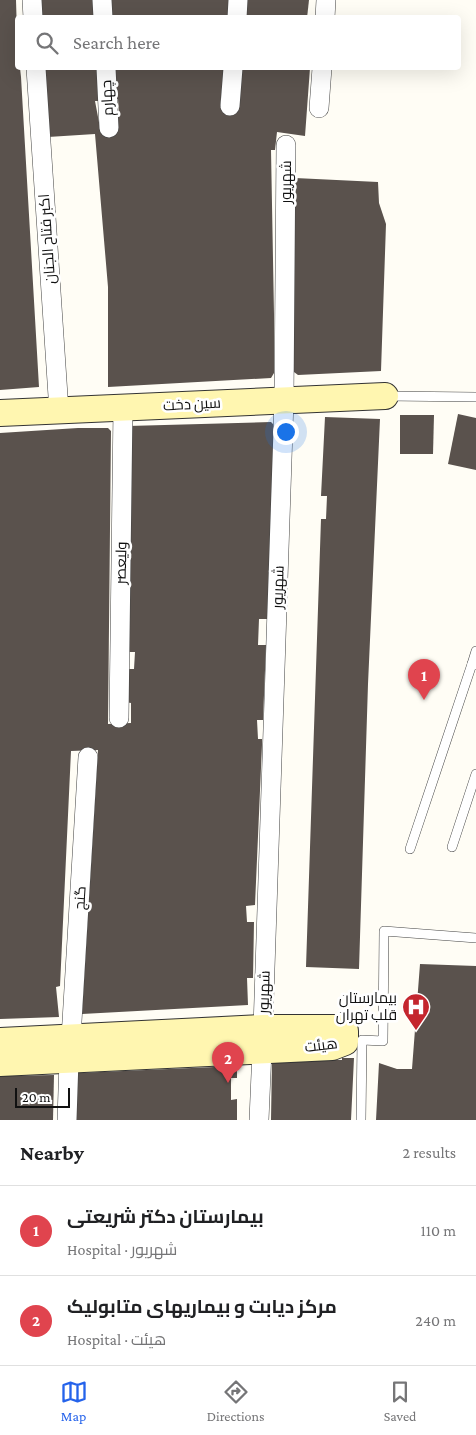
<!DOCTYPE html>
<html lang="en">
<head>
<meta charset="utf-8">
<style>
  body { margin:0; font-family:"Crimson Pro",Cairo,serif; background:#f2f2f2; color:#202124 }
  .scale { position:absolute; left:15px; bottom:12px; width:55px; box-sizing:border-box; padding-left:5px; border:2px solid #111; border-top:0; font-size:14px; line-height:18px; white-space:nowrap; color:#111; -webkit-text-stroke:4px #fff; paint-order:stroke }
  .you { position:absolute; left:285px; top:431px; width:18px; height:18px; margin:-12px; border:4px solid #fff; border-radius:50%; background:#1a73e8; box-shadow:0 0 0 8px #1a73e833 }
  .badge { display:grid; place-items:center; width:32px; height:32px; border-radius:50%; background:#2563eb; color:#fff; font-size:16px; font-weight:700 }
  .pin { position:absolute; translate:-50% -41px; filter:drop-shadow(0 1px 2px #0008) }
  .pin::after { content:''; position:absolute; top:26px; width:18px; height:15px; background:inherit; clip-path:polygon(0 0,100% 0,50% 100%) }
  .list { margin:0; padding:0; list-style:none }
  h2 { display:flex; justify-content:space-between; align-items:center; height:65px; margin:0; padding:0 20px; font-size:21px }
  h2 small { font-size:16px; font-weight:400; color:#757577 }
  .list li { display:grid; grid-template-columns:32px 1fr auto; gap:15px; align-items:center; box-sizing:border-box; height:90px; padding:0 20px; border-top:1px solid #e0e0e0 }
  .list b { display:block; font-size:19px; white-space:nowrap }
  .list p { margin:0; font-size:16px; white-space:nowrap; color:#757577 }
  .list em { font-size:16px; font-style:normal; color:#757577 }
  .icon { flex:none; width:28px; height:28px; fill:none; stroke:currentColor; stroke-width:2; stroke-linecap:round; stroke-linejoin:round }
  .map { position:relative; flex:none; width:476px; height:1120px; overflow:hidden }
  .search { position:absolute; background:#fff; box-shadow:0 5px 20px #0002; left:15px; right:15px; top:15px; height:55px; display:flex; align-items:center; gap:12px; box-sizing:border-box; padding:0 18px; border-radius:5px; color:#757577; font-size:19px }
  .sheet { height:245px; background:#fff }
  nav { display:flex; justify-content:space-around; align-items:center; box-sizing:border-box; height:70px; border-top:1px solid #e0e0e0; background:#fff; font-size:14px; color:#757577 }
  nav a { display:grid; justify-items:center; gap:2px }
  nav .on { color:#2563eb }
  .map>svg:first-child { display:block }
  .building { fill:#5a524d }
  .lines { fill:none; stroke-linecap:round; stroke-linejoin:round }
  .lane-casing { stroke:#444; stroke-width:10 }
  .street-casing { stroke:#444; stroke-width:20 }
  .secondary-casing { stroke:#333; stroke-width:28 }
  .lane { stroke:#fff; stroke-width:9 }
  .street { stroke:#fff; stroke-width:19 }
  .secondary { stroke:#fff6b0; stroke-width:26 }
  .labels { text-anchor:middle; stroke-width:5; stroke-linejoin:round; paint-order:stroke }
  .street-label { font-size:15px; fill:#111; stroke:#fff }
  .poi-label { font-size:15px; fill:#111; stroke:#fff; text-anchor:end }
</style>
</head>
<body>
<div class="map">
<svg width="476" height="1120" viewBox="0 0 476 1120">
  <rect width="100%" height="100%" fill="#fffdf5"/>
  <g class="building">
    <polygon points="0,0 16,0 18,68 20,68 21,77 39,387 0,390"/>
    <polygon points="40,0 93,0 94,18 41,18"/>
    <polygon points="109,0 229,0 228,18 110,18"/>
    <polygon points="246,0 309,0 307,18 245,18"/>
    <polygon points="44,68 97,68 99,101 95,101 101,133 117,132 116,116 119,116 118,99 115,99 113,68 224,68 220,108 238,110 241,68 310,68 305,136 277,132 275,150 271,150 274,314 274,373 271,378 108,387 108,287 95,134 48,137"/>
    <polygon points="295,178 378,182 379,203 386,224 381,371 298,375 294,372 292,224 295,224"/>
    <polygon points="458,414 476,418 476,470 448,464"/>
    <polygon points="400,415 434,415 433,454 400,454"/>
    <polygon points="325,417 380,419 368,684 359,969 306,967 321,519 326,519 327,496 321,496"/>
    <polygon points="271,422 274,425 268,619 259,619 258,645 266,645 263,720 257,720 258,739 262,739 262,745 255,905 246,906 247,922 254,922 253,978 247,978 248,1005 82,1014 98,750 71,751 60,986 56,987 59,1017 0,1019 0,433 78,428 108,428 111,431 108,724 131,723 131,703 125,702 126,669 134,669 135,652 126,652 128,472 132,472 128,426"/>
    <polygon points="420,964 476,966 476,1120 376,1120 379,1063 397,1069 412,1069"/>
    <polygon points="342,1058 354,1058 351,1120 271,1120 272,1060 342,1060"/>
    <polygon points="237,1066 237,1078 231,1078 231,1100 237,1099 237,1120 76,1120 78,1073"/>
    <polygon points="54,1075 53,1120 0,1120 0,1076"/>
  </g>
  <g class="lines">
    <g class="lane-casing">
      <g id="lane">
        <polyline points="387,396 476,397"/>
        <polyline points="472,664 476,651"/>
        <polyline points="452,847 476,774"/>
        <polyline points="410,849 472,664 476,665"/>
        <polyline points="361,1120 362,1040 383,1041 384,931 476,938"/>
      </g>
    </g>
    <g class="street-casing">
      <g id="street">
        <polyline points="32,0 33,18"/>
        <polyline points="102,0 103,18"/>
        <polyline points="237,18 238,0"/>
        <polyline points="325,18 326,0"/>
        <polyline points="36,68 59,411"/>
        <polyline points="106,68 109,128"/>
        <polyline points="230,106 233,68"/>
        <polyline points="319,108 322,68"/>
        <polyline points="119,718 123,408"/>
        <polyline points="263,1028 284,400 286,145"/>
        <polyline points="71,1038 88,757"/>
        <polyline points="67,1120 69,1060"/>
        <polyline points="259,1120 262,1050"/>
      </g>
    </g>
    <g class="secondary-casing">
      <g id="secondary">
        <polyline points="0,413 385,396"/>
        <polyline points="0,1041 263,1028 342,1028 345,1031 345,1042 332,1047 0,1063"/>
      </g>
    </g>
    <use href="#lane" class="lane"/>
    <use href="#street" class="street"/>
    <use href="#secondary" class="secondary"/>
  </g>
  <defs>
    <g id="hospital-pin" transform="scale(1.4375)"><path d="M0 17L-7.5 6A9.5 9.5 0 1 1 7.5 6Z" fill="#c4262e" stroke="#fff"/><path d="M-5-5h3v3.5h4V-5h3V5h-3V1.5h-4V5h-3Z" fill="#fff"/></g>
  </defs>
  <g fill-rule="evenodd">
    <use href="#hospital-pin" x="416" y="1007"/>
  </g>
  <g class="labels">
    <g class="street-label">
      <text transform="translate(107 98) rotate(-93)" y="5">چهارم</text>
      <text transform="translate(286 182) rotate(-90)" y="5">شهریور</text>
      <text transform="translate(47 239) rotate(-94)" y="5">اکبر فتاح الجنان</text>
      <text transform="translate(192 404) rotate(-3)" y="5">سین دخت</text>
      <text transform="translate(121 563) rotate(-89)" y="5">ولیعصر</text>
      <text transform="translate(278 587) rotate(-88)" y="5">شهریور</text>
      <text transform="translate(80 898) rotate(-86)" y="5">گنج</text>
      <text transform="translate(264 992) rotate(-88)" y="5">شهریور</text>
      <text transform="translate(321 1045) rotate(-7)" y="5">هیئت</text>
    </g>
    <g class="poi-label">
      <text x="397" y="1003">بیمارستان<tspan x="397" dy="17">قلب تهران</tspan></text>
    </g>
  </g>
</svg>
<div class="scale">20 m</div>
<div class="you"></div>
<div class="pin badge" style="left:424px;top:700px;background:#e0444e">1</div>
<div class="pin badge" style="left:228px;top:1083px;background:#e0444e">2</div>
<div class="search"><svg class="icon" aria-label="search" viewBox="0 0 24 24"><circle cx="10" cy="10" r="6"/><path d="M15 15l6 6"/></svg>Search here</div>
</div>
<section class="sheet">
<h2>Nearby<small>2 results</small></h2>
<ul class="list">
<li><span class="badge" style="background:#e0444e">1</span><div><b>بیمارستان دکتر شریعتی</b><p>Hospital · شهریور</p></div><em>110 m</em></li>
<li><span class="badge" style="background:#e0444e">2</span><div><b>مرکز دیابت و بیماریهای متابولیک</b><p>Hospital · هیئت</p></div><em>240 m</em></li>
</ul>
</section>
<nav>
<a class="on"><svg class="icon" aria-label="map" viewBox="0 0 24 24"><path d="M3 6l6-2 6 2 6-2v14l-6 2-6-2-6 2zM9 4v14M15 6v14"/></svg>Map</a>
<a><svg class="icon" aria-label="directions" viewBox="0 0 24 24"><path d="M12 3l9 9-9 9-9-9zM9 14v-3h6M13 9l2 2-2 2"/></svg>Directions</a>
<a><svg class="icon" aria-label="saved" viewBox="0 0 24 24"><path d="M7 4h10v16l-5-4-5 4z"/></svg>Saved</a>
</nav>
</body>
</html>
